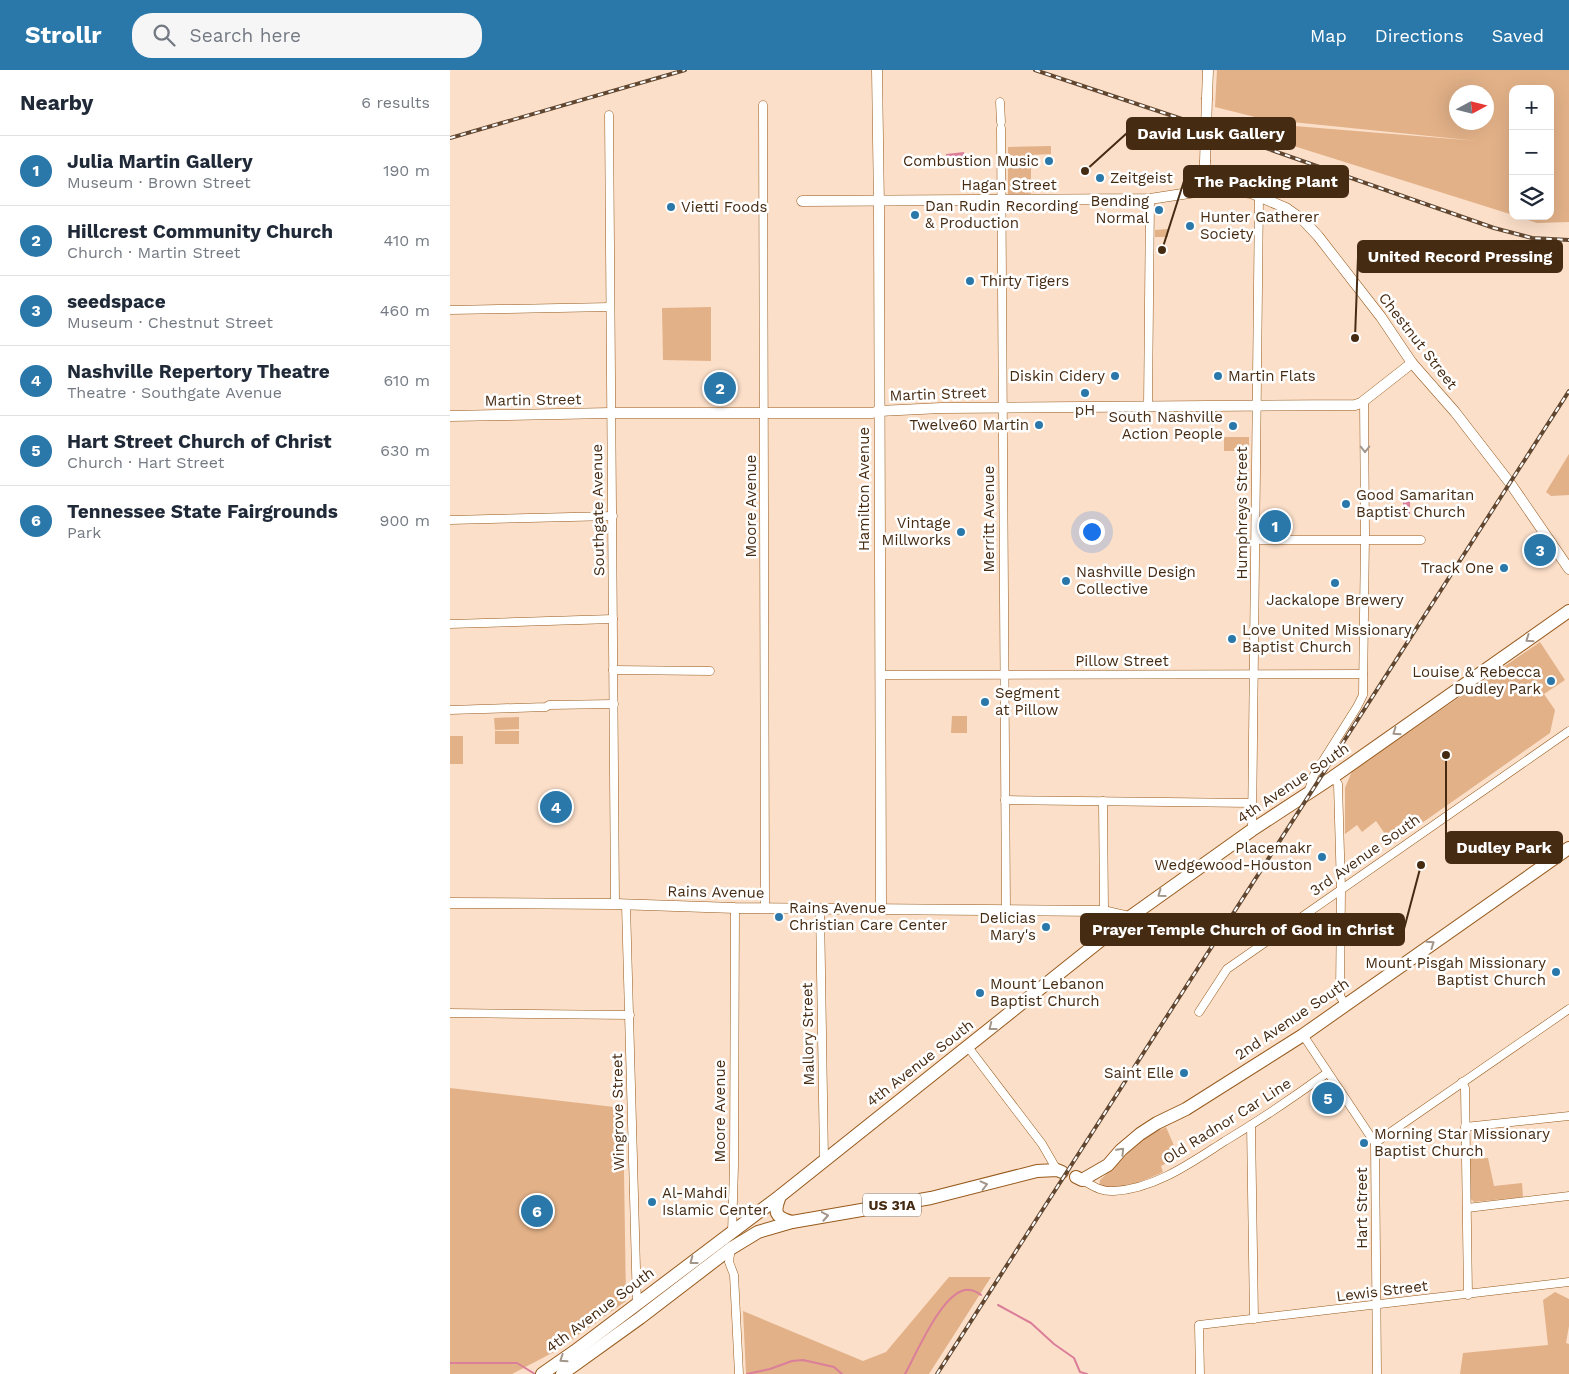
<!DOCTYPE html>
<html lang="en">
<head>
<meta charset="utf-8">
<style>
  body { margin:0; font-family:"Work Sans",sans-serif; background:#f6f6f7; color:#1f2937 }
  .controls { position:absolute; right:15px; top:15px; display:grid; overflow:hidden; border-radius:10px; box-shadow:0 5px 20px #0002 }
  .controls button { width:45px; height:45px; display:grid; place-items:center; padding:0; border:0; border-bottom:1px solid #e0e1e3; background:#fff; color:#1f2937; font:25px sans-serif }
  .compass { position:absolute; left:999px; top:15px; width:45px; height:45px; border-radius:50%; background:#fff; box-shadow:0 5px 20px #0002; rotate:83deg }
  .you { position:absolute; left:641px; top:461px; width:18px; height:18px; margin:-12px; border:4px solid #fff; border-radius:50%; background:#1a73e8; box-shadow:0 0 0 8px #1a73e833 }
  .badge { display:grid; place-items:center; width:32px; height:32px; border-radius:50%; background:#2a77a9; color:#fff; font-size:16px; font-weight:700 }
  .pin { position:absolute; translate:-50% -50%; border:2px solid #fff; box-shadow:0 1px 5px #0006 }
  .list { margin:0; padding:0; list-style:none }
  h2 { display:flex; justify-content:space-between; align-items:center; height:65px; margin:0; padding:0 20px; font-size:21px }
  h2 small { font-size:16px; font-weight:400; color:#747a83 }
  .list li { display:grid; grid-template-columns:32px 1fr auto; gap:15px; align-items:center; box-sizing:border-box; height:70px; padding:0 20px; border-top:1px solid #e0e1e3 }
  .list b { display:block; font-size:19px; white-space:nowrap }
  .list p { margin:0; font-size:16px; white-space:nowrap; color:#747a83 }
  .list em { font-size:16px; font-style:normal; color:#747a83 }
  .icon { flex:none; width:28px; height:28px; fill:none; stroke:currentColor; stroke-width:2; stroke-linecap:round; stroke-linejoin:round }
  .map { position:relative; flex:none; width:1119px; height:1304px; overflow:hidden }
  header { display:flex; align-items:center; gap:30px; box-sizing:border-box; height:70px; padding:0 25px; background:#2a77a9; color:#fff }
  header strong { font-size:24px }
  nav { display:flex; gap:28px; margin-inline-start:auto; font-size:18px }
  .search { width:350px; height:45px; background:#f6f6f7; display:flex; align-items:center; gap:12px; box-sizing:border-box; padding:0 18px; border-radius:20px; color:#747a83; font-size:19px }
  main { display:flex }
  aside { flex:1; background:#fff }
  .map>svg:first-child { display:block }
  .green { fill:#e2b188; fill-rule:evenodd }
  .water { fill:#db7e9a }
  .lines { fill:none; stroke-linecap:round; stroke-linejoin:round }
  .stream { stroke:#db7e9a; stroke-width:2 }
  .minor-casing { stroke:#975a1c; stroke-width:9 }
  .tertiary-casing { stroke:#975a1c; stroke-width:11 }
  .primary-casing { stroke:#975a1c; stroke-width:14 }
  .minor { stroke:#fff; stroke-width:8 }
  .tertiary { stroke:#fff; stroke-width:10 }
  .primary { stroke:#fff; stroke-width:12 }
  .rail-casing { stroke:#624730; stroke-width:4 }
  .rail { stroke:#fff; stroke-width:2; stroke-dasharray:5.5; stroke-linecap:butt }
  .tertiary-bridge-casing { stroke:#975a1c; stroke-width:11; stroke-linecap:butt }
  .tertiary-bridge { stroke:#fff; stroke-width:10 }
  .oneway { stroke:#a29589 }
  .poi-dot { fill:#2a77a9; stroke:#fff; stroke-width:2 }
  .labels { text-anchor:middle; stroke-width:5; stroke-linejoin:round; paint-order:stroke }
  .shield { fill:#fff; stroke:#7e6b5a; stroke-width:1 }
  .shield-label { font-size:14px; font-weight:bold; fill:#462b13 }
  .poi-label { font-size:15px; fill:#462b13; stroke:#fff; text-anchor:start }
  .street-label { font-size:15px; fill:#462b13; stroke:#fff }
  .leader { fill:none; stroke:#462b13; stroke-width:2 }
  .callout-dot { fill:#462b13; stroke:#fff; stroke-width:2 }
  .callout { fill:#462b13; stroke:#462b13; stroke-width:2 }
  .callout-label { font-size:16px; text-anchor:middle; font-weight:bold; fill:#fff }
</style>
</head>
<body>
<header>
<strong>Strollr</strong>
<div class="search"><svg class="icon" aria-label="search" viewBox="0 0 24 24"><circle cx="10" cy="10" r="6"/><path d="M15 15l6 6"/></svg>Search here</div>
<nav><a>Map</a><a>Directions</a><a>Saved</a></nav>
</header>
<main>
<aside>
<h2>Nearby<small>6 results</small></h2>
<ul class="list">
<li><span class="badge">1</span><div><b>Julia Martin Gallery</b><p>Museum · Brown Street</p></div><em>190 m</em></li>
<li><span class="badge">2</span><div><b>Hillcrest Community Church</b><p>Church · Martin Street</p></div><em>410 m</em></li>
<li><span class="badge">3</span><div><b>seedspace</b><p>Museum · Chestnut Street</p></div><em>460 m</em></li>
<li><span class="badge">4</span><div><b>Nashville Repertory Theatre</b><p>Theatre · Southgate Avenue</p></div><em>610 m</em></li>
<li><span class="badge">5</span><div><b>Hart Street Church of Christ</b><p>Church · Hart Street</p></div><em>630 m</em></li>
<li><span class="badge">6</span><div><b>Tennessee State Fairgrounds</b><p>Park</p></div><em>900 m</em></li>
</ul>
</aside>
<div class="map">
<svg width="1119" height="1304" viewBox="0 0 1119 1304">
  <rect width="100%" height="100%" fill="#fbdfc9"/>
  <g class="green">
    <path d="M767 0H1119V152L1087 153 1066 146H1100V19H1063V145L809 65 820 54 1028 71 813 49 765 37ZM1006 22H1036V52H1006Z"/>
    <polygon points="601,76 601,84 581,85 581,124 558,124 558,77"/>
    <polygon points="718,159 718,167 705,167 705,160"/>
    <polygon points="261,237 261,291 213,290 212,238"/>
    <rect x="774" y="367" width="25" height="14"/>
    <polygon points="1119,384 1119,425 1101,426 1096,422"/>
    <polygon points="1090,572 1115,610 1094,624 1105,640 1100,663 942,774 926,751 912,762 907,755 895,764 895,718 902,701"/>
    <polygon points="502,646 517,646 517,663 501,663"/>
    <polygon points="69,647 69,659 45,660 44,648"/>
    <rect x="45" y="661" width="24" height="13"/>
    <rect x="0" y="666" width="13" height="28"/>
    <polygon points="0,1018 173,1038 176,1231 104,1282 62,1304 0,1304"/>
    <path d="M716 1057 729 1087 711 1096 713 1102C695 1110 669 1123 649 1116L650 1110C663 1099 673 1087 685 1076 694 1067 705 1062 716 1057Z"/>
    <polygon points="1038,1088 1044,1116 1072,1113 1073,1127 1024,1132 1021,1129 1020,1089"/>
    <polygon points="499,1207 541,1207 479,1304 296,1304 293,1241 413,1291 436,1282"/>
    <polygon points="1105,1222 1119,1229 1119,1256 1116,1273 1119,1274 1119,1304 1010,1304 1013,1283 1098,1275 1093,1230"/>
  </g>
  <g class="water">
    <polygon points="514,82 514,93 496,92 496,84"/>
    <rect x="953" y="425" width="7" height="22"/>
  </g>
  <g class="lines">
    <g class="stream">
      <polyline points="548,1235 581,1253 604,1274 624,1288 630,1302 637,1304"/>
      <polyline points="0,1293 67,1293 85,1304"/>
      <polyline points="297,1304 320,1299 342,1291 353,1290 384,1297 392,1304"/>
      <path d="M455 1304C466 1285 494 1216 520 1220 524 1220 528 1223 531 1225"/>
    </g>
    <g class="minor-casing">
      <g id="minor">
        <polyline points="550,32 551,52"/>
        <polyline points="313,35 315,837"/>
        <polyline points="159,45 165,834"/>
        <polyline points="551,58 556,841"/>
        <polyline points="0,240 160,237"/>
        <polyline points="698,336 700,129"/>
        <polyline points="0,450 163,446"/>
        <polyline points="806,468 811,470 971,470"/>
        <polyline points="0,554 163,549"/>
        <polyline points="163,600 260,601"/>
        <polyline points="430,605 913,604"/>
        <polyline points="0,640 96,637 99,635 164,634"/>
        <polyline points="883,707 888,714 891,819 890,926 895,934"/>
        <polyline points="858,723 864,705 907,637 913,625 915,464 914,330"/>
        <polyline points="555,730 802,733"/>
        <polyline points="653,731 654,841"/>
        <polyline points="802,760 809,126"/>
        <polyline points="176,835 187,1235"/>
        <polyline points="370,838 374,1090"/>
        <polyline points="749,942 777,899 1119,661"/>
        <polyline points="0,943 180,945"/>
        <polyline points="853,965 925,1073 927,1304"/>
        <polyline points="518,977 592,1074 607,1100"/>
        <polyline points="1012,1012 1015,1018 1018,1225"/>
        <polyline points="801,1055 804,1249"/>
        <polyline points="1015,1057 1119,1046"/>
        <polyline points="925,1073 1119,939"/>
        <path d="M632 1110C643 1116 651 1122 664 1121 705 1119 742 1092 775 1071 810 1050 844 1027 877 1003"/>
        <polyline points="1017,1138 1119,1126"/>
        <polyline points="282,1163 284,1096 285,838"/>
        <polyline points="281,1177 279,1192 284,1205 289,1304"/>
        <polyline points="750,1304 749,1255 1119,1212"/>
      </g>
    </g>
    <g class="tertiary-casing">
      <g id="tertiary">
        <polyline points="427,0 429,137 431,838"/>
        <polyline points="757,28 758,0"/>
        <polyline points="754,120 755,92"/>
        <polyline points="352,131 700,129 765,119 801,123 836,138 853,150 868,166 931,247 962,293 1005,342 1060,413 1119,499"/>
        <polyline points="0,346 160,343 422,343 429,341 491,338 905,335 911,333 962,293"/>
        <polyline points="0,833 165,834 285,838 654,841 680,847"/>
      </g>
    </g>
    <g class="primary-casing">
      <g id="primary">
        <polyline points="626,1107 632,1110 658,1095 671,1080 690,1064 707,1053 736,1039 853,965 1119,778"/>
        <path d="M330 1126C324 1142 324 1147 342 1152"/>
        <polyline points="92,1304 125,1281 330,1126 680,847 802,760 883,707 1119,541"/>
        <polyline points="112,1304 190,1248 280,1179 308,1162 342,1152 481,1128 587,1101 607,1100 612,1102"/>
      </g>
    </g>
    <use href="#minor" class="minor"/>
    <use href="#tertiary" class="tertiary"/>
    <use href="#primary" class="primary"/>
    <g class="rail-casing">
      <g id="rail">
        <polyline points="585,0 750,55 1044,158 1082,168 1119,170"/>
        <polyline points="0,68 235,0"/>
        <polyline points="487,1304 1119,321"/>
      </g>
    </g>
    <use href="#rail" class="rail"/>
    <g class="tertiary-bridge-casing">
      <polyline id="tertiary-bridge" points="755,92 757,28"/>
    </g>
    <use href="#tertiary-bridge" class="tertiary-bridge"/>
  </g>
  <defs><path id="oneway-chevron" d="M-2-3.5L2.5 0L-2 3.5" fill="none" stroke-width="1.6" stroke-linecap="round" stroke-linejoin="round" transform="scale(1.25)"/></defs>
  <g class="oneway">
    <use href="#oneway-chevron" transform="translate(915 379) rotate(90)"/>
    <use href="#oneway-chevron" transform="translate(1079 569) rotate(145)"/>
    <use href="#oneway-chevron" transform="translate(946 662) rotate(145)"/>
    <use href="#oneway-chevron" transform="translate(711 824) rotate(144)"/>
    <use href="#oneway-chevron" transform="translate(981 874) rotate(-35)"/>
    <use href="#oneway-chevron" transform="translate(542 957) rotate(142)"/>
    <use href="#oneway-chevron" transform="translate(671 1081) rotate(-46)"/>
    <use href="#oneway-chevron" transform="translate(534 1115) rotate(-14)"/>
    <use href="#oneway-chevron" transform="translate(375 1146) rotate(-10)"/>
    <use href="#oneway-chevron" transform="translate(243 1191) rotate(143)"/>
    <use href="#oneway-chevron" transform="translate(113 1289) rotate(146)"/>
  </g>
  <g class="poi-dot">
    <circle cx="599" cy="91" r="5"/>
    <circle cx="650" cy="108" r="5"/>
    <circle cx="221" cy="137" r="5"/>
    <circle cx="709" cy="140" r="5"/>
    <circle cx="465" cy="145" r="5"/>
    <circle cx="740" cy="156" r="5"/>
    <circle cx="520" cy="211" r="5"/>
    <circle cx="665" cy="306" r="5"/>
    <circle cx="768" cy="306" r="5"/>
    <circle cx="635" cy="323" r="5"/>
    <circle cx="589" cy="355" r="5"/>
    <circle cx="783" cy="356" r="5"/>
    <circle cx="896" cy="434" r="5"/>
    <circle cx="511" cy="462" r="5"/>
    <circle cx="1054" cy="498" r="5"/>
    <circle cx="616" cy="511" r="5"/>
    <circle cx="885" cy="513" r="5"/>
    <circle cx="782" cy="569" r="5"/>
    <circle cx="1101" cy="611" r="5"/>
    <circle cx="535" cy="632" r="5"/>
    <circle cx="872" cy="787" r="5"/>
    <circle cx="329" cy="847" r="5"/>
    <circle cx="596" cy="857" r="5"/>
    <circle cx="1106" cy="902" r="5"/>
    <circle cx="530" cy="923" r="5"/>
    <circle cx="734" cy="1003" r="5"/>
    <circle cx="914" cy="1073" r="5"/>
    <circle cx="202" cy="1132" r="5"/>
  </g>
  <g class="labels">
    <rect class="shield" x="413" y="1123.5" width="58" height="23" rx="4"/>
    <g class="shield-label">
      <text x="442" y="1140">US 31A</text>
    </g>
    <g class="poi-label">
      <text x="589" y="96" text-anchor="end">Combustion Music</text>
      <text x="660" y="113">Zeitgeist</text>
      <text x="699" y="136" text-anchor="end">Bending<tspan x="699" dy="17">Normal</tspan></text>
      <text x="475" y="141">Dan Rudin Recording<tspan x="475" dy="17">&amp; Production</tspan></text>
      <text x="231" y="142">Vietti Foods</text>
      <text x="750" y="152">Hunter Gatherer<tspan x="750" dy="17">Society</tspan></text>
      <text x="530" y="216">Thirty Tigers</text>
      <text x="655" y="311" text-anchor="end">Diskin Cidery</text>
      <text x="778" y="311">Martin Flats</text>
      <text x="635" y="345" text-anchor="middle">pH</text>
      <text x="773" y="352" text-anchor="end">South Nashville<tspan x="773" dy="17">Action People</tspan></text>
      <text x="579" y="360" text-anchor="end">Twelve60 Martin</text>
      <text x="906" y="430">Good Samaritan<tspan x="906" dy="17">Baptist Church</tspan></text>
      <text x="501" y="458" text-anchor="end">Vintage<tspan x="501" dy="17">Millworks</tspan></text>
      <text x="1044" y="503" text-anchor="end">Track One</text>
      <text x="626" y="507">Nashville Design<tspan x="626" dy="17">Collective</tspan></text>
      <text x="885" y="535" text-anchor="middle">Jackalope Brewery</text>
      <text x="792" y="565">Love United Missionary<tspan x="792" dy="17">Baptist Church</tspan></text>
      <text x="1091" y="607" text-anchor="end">Louise &amp; Rebecca<tspan x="1091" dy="17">Dudley Park</tspan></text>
      <text x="545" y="628">Segment<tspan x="545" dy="17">at Pillow</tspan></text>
      <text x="862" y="783" text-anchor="end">Placemakr<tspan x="862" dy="17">Wedgewood-Houston</tspan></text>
      <text x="339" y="843">Rains Avenue<tspan x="339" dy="17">Christian Care Center</tspan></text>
      <text x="586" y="853" text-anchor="end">Delicias<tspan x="586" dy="17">Mary's</tspan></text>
      <text x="1096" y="898" text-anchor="end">Mount Pisgah Missionary<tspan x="1096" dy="17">Baptist Church</tspan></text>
      <text x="540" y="919">Mount Lebanon<tspan x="540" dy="17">Baptist Church</tspan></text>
      <text x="724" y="1008" text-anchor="end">Saint Elle</text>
      <text x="924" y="1069">Morning Star Missionary<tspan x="924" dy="17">Baptist Church</tspan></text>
      <text x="212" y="1128">Al-Mahdi<tspan x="212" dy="17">Islamic Center</tspan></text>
    </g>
    <g class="street-label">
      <text x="559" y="120">Hagan Street</text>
      <text transform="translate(968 271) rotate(52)" y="5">Chestnut Street</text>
      <text transform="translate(488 324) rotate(-2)" y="5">Martin Street</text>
      <text transform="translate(83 330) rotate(-1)" y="5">Martin Street</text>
      <text transform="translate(414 419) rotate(-90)" y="5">Hamilton Avenue</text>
      <text transform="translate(301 436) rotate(-90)" y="5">Moore Avenue</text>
      <text transform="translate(148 440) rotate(-91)" y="5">Southgate Avenue</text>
      <text transform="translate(792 443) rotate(-90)" y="5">Humphreys Street</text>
      <text transform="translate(539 449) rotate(-90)" y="5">Merritt Avenue</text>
      <text x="672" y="596">Pillow Street</text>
      <text transform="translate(843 713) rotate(-34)" y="5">4th Avenue South</text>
      <text transform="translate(915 785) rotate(-35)" y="5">3rd Avenue South</text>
      <text transform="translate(266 822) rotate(1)" y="5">Rains Avenue</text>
      <text transform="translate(842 949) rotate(-34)" y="5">2nd Avenue South</text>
      <text transform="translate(358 964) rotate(-91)" y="5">Mallory Street</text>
      <text transform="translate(470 993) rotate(-38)" y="5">4th Avenue South</text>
      <text transform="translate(270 1041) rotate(-90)" y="5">Moore Avenue</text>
      <text transform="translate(168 1042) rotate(-91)" y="5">Wingrove Street</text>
      <text transform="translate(777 1051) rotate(-32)" y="5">Old Radnor Car Line</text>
      <text transform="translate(912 1138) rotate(-90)" y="5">Hart Street</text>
      <text transform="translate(932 1221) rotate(-7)" y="5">Lewis Street</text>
      <text transform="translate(150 1240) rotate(-37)" y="5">4th Avenue South</text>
    </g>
  </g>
  <path class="leader" d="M635 101L677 63M712 180L734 111M905 268L908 187M996 685L996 778M971 795L954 859"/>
  <g class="callout-dot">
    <circle cx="635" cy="101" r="5"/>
    <circle cx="712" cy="180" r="5"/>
    <circle cx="905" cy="268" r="5"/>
    <circle cx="996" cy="685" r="5"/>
    <circle cx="971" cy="795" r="5"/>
  </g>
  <g class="callout">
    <rect x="677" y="48" width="168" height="31" rx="5"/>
    <rect x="734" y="96" width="164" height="31" rx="5"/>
    <rect x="908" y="171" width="204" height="31" rx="5"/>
    <rect x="996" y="762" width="116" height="31" rx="5"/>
    <rect x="631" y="844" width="323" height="31" rx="5"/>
  </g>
  <g class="callout-label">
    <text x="761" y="69">David Lusk Gallery</text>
    <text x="816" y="117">The Packing Plant</text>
    <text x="1010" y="192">United Record Pressing</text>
    <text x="1054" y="783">Dudley Park</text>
    <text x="793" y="865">Prayer Temple Church of God in Christ</text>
  </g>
</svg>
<div class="controls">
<button>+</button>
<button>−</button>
<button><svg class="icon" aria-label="layers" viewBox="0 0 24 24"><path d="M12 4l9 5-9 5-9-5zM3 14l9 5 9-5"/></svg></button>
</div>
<svg class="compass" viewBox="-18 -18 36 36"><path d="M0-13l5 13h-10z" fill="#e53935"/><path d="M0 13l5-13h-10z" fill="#747a83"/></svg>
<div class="you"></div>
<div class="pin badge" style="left:825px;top:456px">1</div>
<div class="pin badge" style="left:270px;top:318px">2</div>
<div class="pin badge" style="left:1090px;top:480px">3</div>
<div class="pin badge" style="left:106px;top:737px">4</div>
<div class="pin badge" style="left:878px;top:1028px">5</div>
<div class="pin badge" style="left:87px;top:1141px">6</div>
</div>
</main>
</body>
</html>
